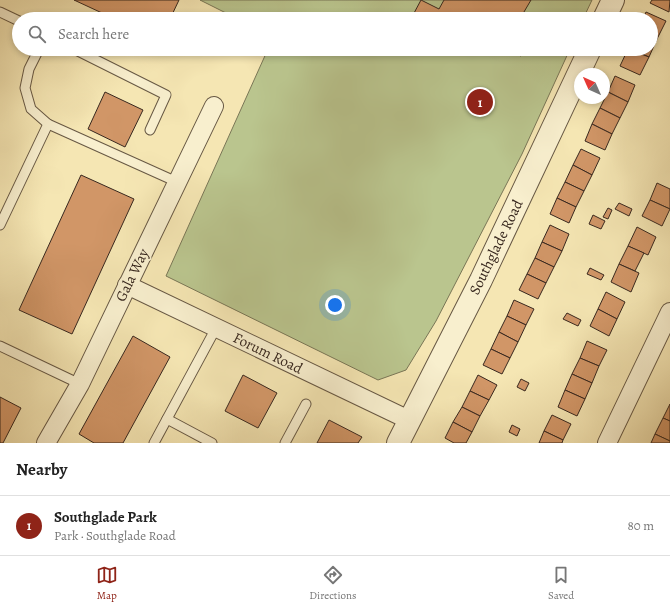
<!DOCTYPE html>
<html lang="en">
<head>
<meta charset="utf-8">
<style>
  body { margin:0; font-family:Alegreya,serif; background:#f6f6f6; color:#222 }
  .compass { position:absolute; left:574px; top:68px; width:36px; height:36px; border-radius:50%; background:#fff; box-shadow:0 2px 6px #0003; rotate:315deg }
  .you { position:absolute; left:335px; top:305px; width:14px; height:14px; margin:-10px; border:3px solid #fff; border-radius:50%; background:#1a73e8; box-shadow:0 0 0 6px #1a73e833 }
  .badge { display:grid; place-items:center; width:26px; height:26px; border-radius:50%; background:#8f2418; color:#fff; font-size:13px; font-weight:700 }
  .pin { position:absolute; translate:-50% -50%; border:2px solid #fff; box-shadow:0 1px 4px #0006 }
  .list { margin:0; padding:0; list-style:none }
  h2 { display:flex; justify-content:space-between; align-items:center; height:52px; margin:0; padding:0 16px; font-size:17px }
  h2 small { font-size:13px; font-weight:400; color:#767676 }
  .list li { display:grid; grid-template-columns:26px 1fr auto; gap:12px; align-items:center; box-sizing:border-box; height:60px; padding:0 16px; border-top:1px solid #e0e0e0 }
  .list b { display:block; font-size:15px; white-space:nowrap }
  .list p { margin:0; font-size:13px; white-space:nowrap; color:#767676 }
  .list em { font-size:13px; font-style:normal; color:#767676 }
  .icon { flex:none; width:22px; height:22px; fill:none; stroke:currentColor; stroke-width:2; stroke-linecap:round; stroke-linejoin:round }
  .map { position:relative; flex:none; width:670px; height:443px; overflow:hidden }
  .search { position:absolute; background:#fff; box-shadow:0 2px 6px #0003; left:12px; right:12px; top:12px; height:44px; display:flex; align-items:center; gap:10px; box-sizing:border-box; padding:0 14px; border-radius:22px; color:#767676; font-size:15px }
  .sheet { height:112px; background:#fff }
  nav { display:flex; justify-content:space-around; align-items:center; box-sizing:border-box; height:56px; border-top:1px solid #e0e0e0; background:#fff; font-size:11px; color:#767676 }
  nav a { display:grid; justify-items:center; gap:2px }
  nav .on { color:#8f2418 }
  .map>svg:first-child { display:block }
  .green { fill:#bac58e; stroke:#797656 }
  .building { fill:#d19667; stroke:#38281f }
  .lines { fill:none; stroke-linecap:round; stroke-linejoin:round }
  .service-casing { stroke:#675844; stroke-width:11 }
  .minor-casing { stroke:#675844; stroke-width:20 }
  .tertiary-casing { stroke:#675844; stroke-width:24 }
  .service { stroke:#f8efce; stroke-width:9 }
  .minor { stroke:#f8efce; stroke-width:18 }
  .tertiary { stroke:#f8efce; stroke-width:22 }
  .labels { text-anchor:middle; stroke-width:3.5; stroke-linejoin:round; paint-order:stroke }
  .street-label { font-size:15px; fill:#38281f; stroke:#f8efce }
</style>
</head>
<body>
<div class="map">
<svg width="670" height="443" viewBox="0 0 670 443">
  <rect width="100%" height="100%" fill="#f5e6b3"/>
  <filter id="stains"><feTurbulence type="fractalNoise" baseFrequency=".005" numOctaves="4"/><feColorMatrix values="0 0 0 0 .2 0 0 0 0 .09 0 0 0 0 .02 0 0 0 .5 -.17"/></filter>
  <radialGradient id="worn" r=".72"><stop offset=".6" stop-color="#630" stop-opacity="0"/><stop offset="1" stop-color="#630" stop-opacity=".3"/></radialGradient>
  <g class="green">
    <polygon points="200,0 592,0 583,19 238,19"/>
    <polygon points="268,49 570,49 522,154 436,321 406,370 378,380 166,276"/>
  </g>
  <g class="building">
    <polygon points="74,0 179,0 170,19 115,19"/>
    <polygon points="421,0 439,9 444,0 531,0 521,17 524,19 419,19 413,15"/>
    <polygon points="652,0 670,0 669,12 650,3"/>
    <polygon points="646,12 666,21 657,39 651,36 651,19 643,19"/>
    <polygon points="651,36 657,39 649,57 633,50 633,49 651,49"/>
    <polygon points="508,49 525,49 521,56"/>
    <polygon points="628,49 649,57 640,75 620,66"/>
    <polygon points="615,76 635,85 628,102 608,92"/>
    <polygon points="105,92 143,110 125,147 88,129"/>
    <polygon points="608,92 628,102 620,118 600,108"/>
    <polygon points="600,108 620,118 612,134 592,124"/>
    <polygon points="592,124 612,134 605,150 585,141"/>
    <polygon points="581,149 600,158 592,175 573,165"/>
    <polygon points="573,165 592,175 584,191 565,182"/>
    <polygon points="81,175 134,199 72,334 19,310"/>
    <polygon points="565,182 584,191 576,207 557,198"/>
    <polygon points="657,183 670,189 670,209 650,200"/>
    <polygon points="557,198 576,207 569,223 550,214"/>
    <polygon points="650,200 670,209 662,226 642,216"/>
    <polygon points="619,203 632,209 629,216 615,209"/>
    <polygon points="608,208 612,210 608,219 603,217"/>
    <polygon points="593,215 605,221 601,229 589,224"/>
    <polygon points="550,225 569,234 562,251 542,242"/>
    <polygon points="637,227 656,237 648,255 628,246"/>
    <polygon points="542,242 562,251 554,267 535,258"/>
    <polygon points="628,246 644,253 635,271 619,264"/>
    <polygon points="535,258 554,267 546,283 527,274"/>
    <polygon points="619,264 639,273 631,292 611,282"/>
    <polygon points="590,268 604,275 601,280 587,274"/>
    <polygon points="527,274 546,283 538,299 519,290"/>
    <polygon points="606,292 625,302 617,319 598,309"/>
    <polygon points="514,300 534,309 526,325 507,316"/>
    <polygon points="598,309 617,319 609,336 590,326"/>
    <polygon points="567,313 581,320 578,326 563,319"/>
    <polygon points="507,316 526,325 518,342 499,332"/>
    <polygon points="499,332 518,342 510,358 491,349"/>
    <polygon points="133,336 170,357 123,443 94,443 79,434"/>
    <polygon points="587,341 607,350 599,366 580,358"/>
    <polygon points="491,349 510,358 502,374 483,365"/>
    <polygon points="580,358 599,366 592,383 572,374"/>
    <polygon points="572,374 592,383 585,399 565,390"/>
    <polygon points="243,375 277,393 258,428 225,411"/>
    <polygon points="478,375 497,385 489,400 470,391"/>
    <polygon points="521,379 529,383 525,391 517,387"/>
    <polygon points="565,390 585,399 577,416 558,407"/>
    <polygon points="470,391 489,400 480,416 462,407"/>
    <polygon points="0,397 21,408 3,443 0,443"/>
    <polygon points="670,404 670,421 663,418"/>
    <polygon points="462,407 480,416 472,432 453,422"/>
    <polygon points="552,415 571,424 563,440 544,431"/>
    <polygon points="663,418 670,421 670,441 655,434"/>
    <polygon points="329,420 362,437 358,443 317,443"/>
    <polygon points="453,422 472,432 466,443 454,443 445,438"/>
    <polygon points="512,425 520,429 517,436 509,432"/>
    <polygon points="544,431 563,440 562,443 539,443"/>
    <polygon points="655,434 670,441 670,443 651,443"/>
  </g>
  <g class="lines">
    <g class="service-casing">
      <g id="service">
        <polyline points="0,12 19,21"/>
        <polyline points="39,49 29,69 25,88 31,109 48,124 177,182"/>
        <polyline points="74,49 166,95 150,130"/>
        <polyline points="0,225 48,124"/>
        <polyline points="0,346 80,384"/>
        <polyline points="167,419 212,443"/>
        <polyline points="154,443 216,328"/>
        <polyline points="285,443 306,404"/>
      </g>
    </g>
    <g class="minor-casing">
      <g id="minor">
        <polyline points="127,285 409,420"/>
        <polyline points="46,443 80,384 214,106"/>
        <polyline points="607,443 670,312"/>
      </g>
    </g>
    <g class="tertiary-casing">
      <g id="tertiary">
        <polyline points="604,19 613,0"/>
        <polyline points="398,443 481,280 590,49"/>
      </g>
    </g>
    <use href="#service" class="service"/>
    <use href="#minor" class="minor"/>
    <use href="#tertiary" class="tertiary"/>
  </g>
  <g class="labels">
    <g class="street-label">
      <text transform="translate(496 247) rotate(-64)" y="5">Southglade Road</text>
      <text transform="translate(132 275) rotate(-64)" y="5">Gala Way</text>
      <text transform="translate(268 353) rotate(26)" y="5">Forum Road</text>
    </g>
  </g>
  <rect width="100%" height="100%" filter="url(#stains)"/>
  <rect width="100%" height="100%" fill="url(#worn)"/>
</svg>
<svg class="compass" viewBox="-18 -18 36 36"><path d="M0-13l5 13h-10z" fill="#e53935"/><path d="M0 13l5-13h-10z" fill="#767676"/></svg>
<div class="you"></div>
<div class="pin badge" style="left:480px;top:102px">1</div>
<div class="search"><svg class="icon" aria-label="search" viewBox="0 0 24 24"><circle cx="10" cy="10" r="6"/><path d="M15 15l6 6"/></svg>Search here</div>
</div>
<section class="sheet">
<h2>Nearby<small></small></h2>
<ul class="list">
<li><span class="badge">1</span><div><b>Southglade Park</b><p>Park · Southglade Road</p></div><em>80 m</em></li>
</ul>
</section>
<nav>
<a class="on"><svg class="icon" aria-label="map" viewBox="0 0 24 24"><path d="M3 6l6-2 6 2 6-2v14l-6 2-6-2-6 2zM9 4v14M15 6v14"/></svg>Map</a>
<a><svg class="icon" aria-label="directions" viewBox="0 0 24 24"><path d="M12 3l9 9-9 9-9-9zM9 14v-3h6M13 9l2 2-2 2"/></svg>Directions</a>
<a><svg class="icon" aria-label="saved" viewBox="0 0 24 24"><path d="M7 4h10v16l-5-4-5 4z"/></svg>Saved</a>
</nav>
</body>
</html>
